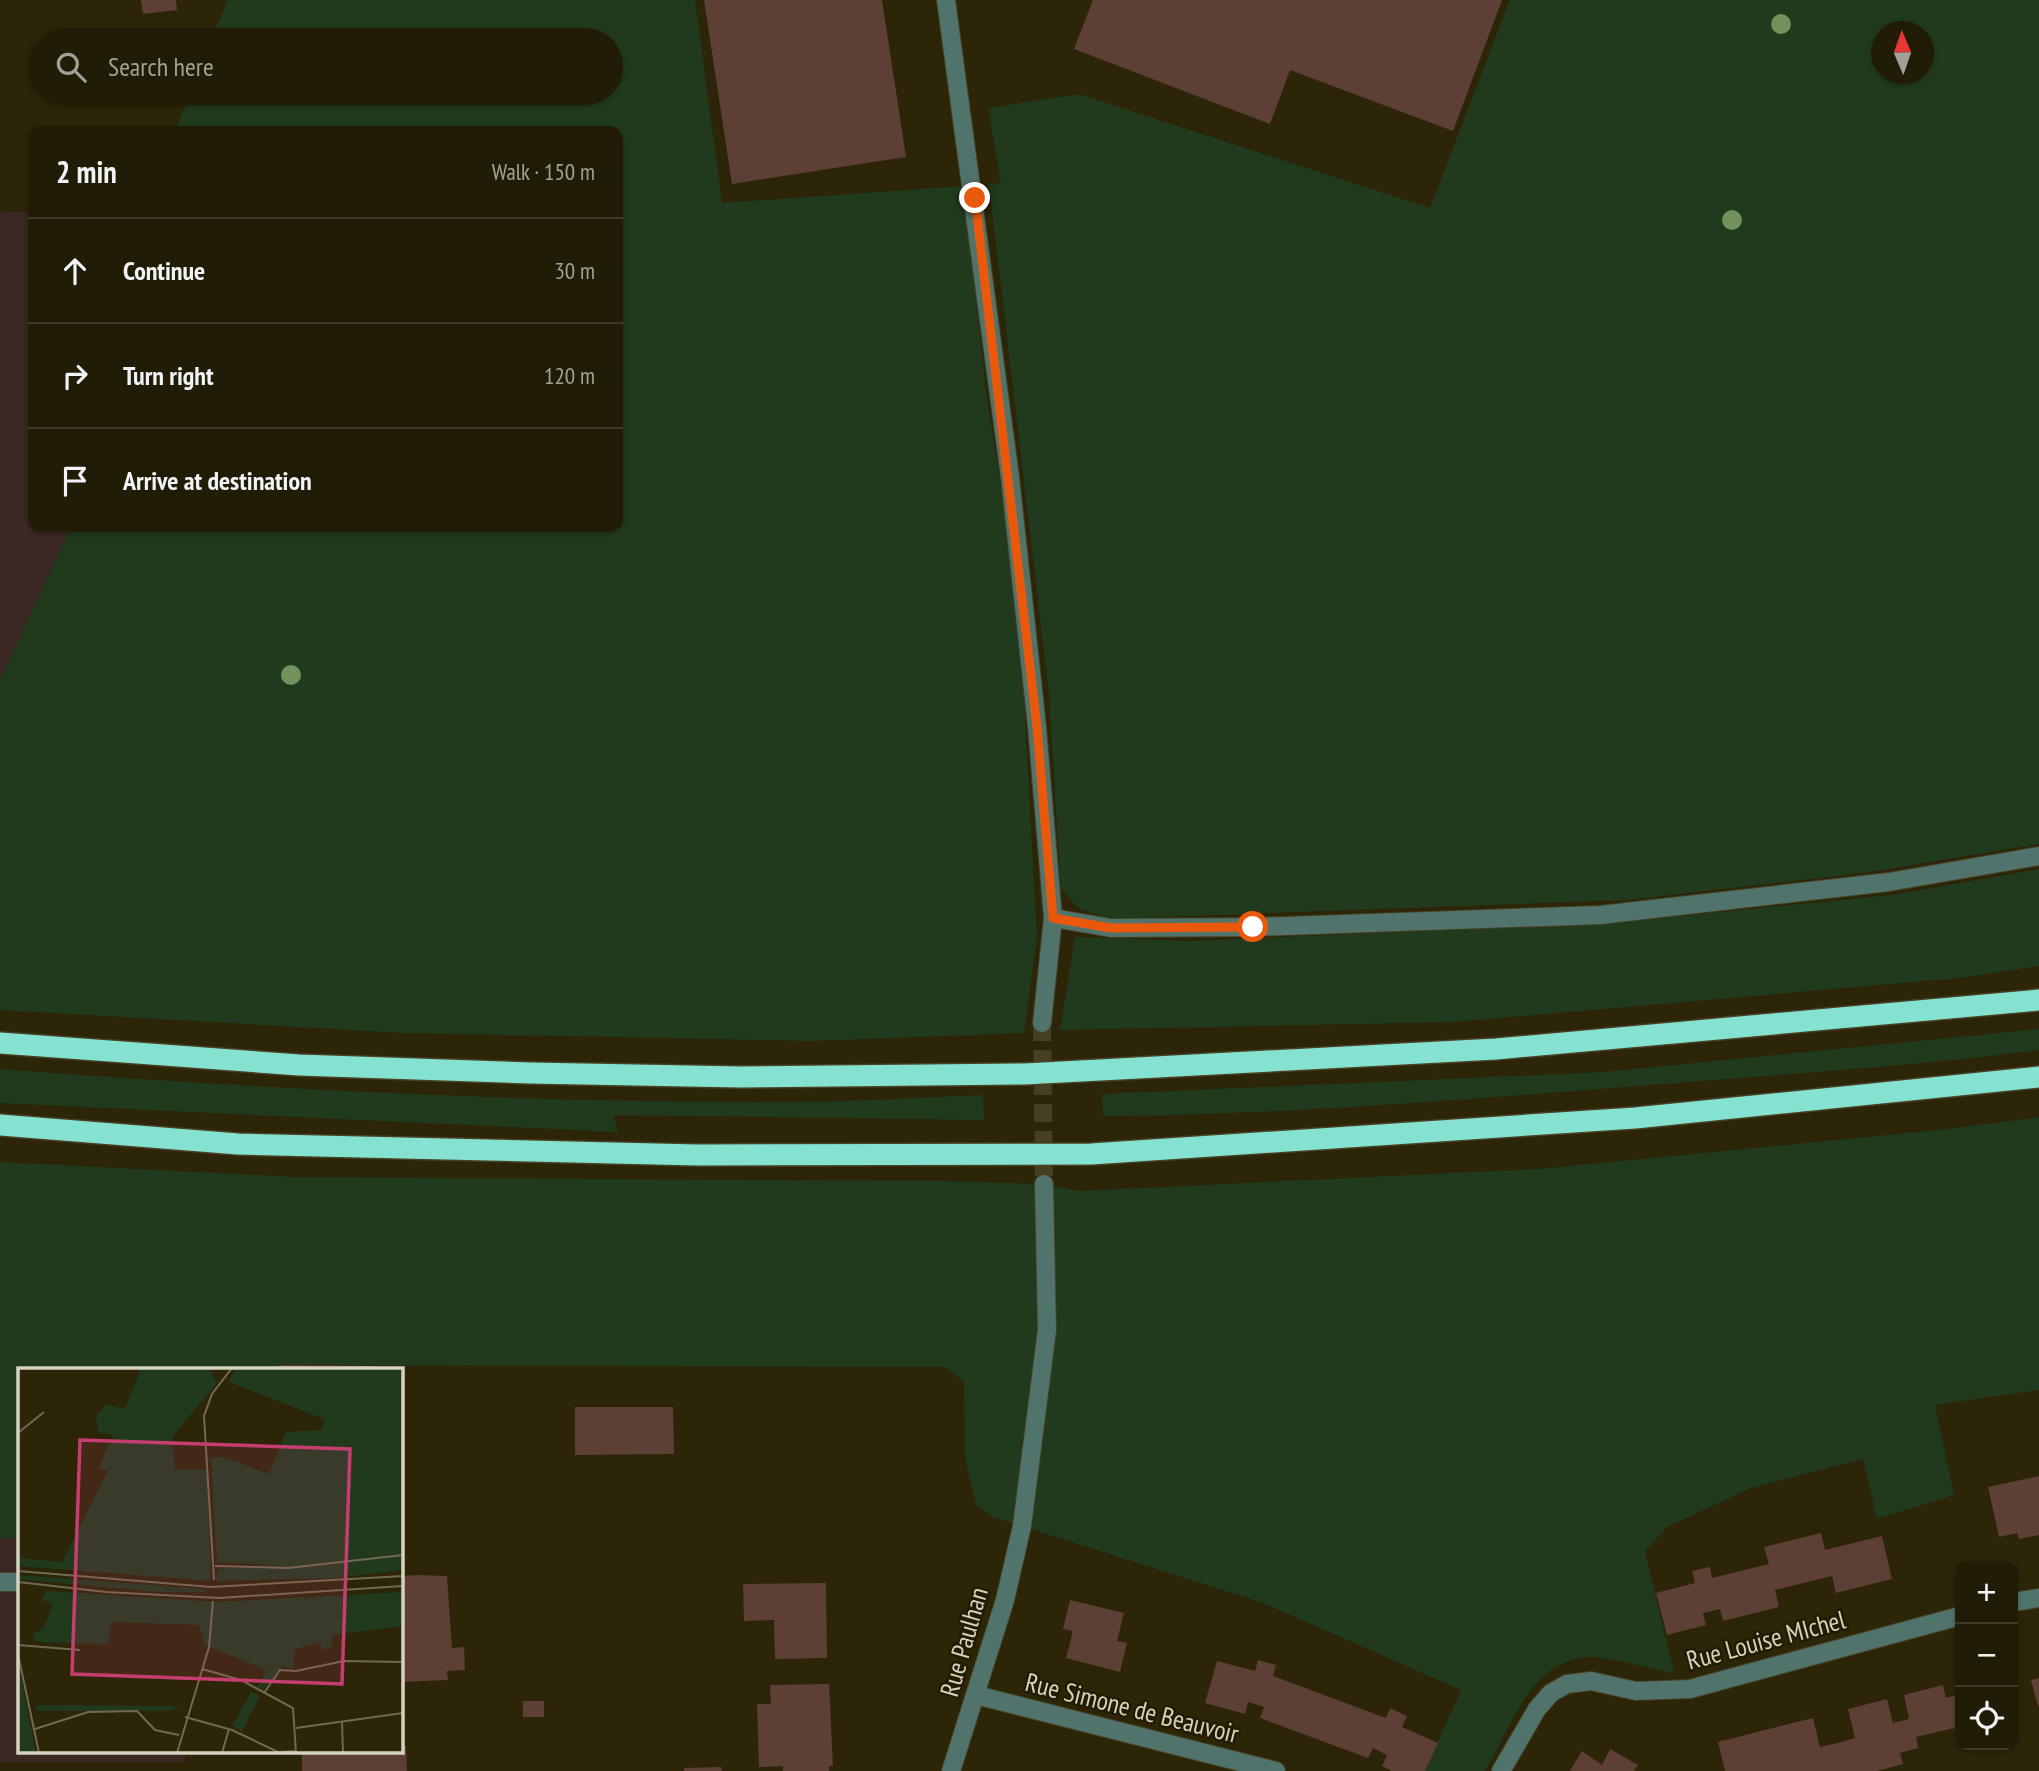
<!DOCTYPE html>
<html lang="en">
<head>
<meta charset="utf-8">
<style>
  body { margin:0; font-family:"PT Sans Narrow",sans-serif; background:#2d2913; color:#f1f3f6 }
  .controls { position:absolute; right:21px; bottom:21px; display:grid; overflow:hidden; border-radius:14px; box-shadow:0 2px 5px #0004 }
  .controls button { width:63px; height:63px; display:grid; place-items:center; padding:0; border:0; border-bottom:2px solid #3e3a27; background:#211c05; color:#f1f3f6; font:35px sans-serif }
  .compass { position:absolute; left:1871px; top:21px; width:63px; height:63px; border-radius:50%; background:#211c05; box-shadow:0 2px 5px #0004; rotate:358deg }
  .stop { position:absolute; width:21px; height:21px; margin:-16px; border:5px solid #ea580c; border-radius:50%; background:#fff }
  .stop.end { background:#ea580c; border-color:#fff; box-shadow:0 2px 7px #0008 }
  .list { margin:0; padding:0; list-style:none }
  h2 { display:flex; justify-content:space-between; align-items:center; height:91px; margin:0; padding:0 28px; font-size:30px }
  h2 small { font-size:23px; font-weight:400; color:#a2a19a }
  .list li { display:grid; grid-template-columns:46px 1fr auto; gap:21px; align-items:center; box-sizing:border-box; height:105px; padding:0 28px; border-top:2px solid #3e3a27 }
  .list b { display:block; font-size:26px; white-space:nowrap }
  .list em { font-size:23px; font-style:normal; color:#a2a19a }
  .icon { flex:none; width:38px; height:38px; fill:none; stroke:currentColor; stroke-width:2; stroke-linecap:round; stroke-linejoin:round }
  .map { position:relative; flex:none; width:2039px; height:1771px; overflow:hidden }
  .search { position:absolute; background:#211c05; box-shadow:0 2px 5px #0004; left:28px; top:28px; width:595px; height:77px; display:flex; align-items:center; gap:18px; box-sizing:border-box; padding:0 24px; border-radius:38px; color:#a2a19a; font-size:26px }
  .panel { position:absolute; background:#211c05; box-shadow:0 2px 5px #0004; left:28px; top:126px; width:595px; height:406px; border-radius:14px }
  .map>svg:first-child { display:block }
  .industrial { fill:#3b2724 }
  .green { fill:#213a1e; fill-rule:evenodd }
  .building { fill:#5e3f35 }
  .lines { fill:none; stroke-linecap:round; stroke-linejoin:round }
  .minor-tunnel { stroke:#463f23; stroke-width:18; stroke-dasharray:18 9; stroke-linecap:butt }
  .minor-casing { stroke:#474125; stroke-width:20 }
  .highway-casing { stroke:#474125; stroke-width:24 }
  .minor { stroke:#50746c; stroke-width:18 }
  .highway { stroke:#85e2d0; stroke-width:21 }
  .tree { fill:#71925b }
  .route { stroke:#ea580c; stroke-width:9 }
  .labels { text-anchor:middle; stroke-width:5; stroke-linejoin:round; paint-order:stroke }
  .street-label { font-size:26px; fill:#d6d2c1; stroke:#221c00 }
  .inset-road { fill:none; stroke:#706a51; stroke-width:2 }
  .view { fill:#c63d6f; fill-opacity:0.15; stroke:#c63d6f; stroke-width:3.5 }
  .inset-edge { fill:none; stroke:#d6d2c1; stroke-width:3.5 }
</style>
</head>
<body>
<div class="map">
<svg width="2039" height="1771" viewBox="0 0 2039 1771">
  <rect width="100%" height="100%" fill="#2c2507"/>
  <g class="industrial">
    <polygon points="0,211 33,213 33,527 71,527 0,679"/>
    <polygon points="0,1538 19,1538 19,1752 185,1752 185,1762 0,1762"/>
  </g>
  <g class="green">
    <polygon points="228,0 695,0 722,203 964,186 986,391 1009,541 1023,681 1037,937 1024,1033 813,1041 403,1033 0,1010 0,679 71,527 618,527 618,131 175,131 190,93 611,93 611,40 211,40"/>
    <path d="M1510 0H2039V844L1870 872 1628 900 1109 919 1078 908 1061 889 1049 694 989 184 1001 183 988 108 1079 94 1430 208ZM1882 32H1924V74H1882Z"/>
    <polygon points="2039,869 2039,966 1960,978 1454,1022 1060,1030 1075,937 1191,941 1621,922 1891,895"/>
    <path d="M2039 1029V1050C1906 1067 1771 1075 1638 1086 1460 1100 1281 1115 1103 1116L1102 1094 1604 1072Z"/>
    <path d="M0 1069C264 1089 528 1103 793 1102 856 1102 920 1097 983 1095L984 1120 613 1115 618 1132 0 1103Z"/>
    <path d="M2039 1117V1390L1935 1405 1954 1495 1877 1519 1863 1459 1751 1488 1667 1527 1645 1551 1674 1673C1654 1670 1601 1654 1584 1657 1528 1665 1510 1730 1485 1771H1425L1461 1690 1263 1603 993 1517 976 1505 965 1458 964 1382 946 1367 279 1365V1370H19V1538H0V1162L296 1177 942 1181 1044 1184 1079 1191 1539 1169 1938 1130Z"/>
  </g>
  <g class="building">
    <polygon points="141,0 176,0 177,10 143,14"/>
    <polygon points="704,0 882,0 906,157 732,184"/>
    <polygon points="1093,0 1502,0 1453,131 1290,70 1270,124 1074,49"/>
    <polygon points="279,1365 373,1366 372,1370 279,1370"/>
    <polygon points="575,1407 673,1407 674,1454 575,1455"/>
    <polygon points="2039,1476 2039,1535 2019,1539 2017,1533 1999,1537 1988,1487"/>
    <polygon points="1821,1533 1825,1550 1882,1536 1892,1579 1836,1593 1832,1576 1775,1590 1779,1607 1723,1621 1720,1609 1703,1613 1706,1625 1667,1635 1656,1593 1695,1583 1692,1571 1710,1567 1712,1578 1769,1564 1764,1547"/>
    <polygon points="418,1575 447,1576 452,1648 464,1647 465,1670 447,1671 448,1680 401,1682 401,1576"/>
    <polygon points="826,1583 827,1658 775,1659 774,1620 744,1621 743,1584"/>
    <polygon points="1070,1600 1124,1613 1117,1641 1127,1643 1120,1672 1066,1658 1073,1631 1063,1629"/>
    <polygon points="1258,1660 1276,1665 1273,1676 1386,1718 1390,1708 1407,1716 1402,1727 1438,1743 1425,1771 1392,1771 1382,1766 1387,1755 1373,1748 1368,1758 1260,1718 1264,1707 1248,1702 1245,1714 1205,1703 1217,1661 1255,1671"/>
    <polygon points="2039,1678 2039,1706 2038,1706 2031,1680"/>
    <polygon points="829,1684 833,1766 829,1766 829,1771 783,1771 783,1766 759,1767 757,1704 771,1704 770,1685"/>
    <polygon points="1943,1685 1946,1698 1960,1694 1960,1738 1957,1739 1954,1728 1916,1737 1918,1748 1900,1753 1903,1764 1877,1771 1725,1771 1718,1742 1813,1718 1820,1747 1838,1743 1855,1738 1848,1709 1887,1699 1893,1723 1909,1719 1904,1695"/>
    <rect x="523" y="1701" width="21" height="16"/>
    <polygon points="401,1745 406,1746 407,1771 302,1771 302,1752 401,1752"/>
    <polygon points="1610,1749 1638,1765 1634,1771 1570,1771 1582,1751 1602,1765"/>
    <polygon points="721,1767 722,1771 684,1771 684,1768"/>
  </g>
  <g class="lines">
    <polyline class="minor-tunnel" points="1042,1023 1044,1184"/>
    <g class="minor-casing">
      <g id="minor">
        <polyline points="946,0 1010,477 1037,727 1053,918 1042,1023"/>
        <polyline points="1053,918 1111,928 1253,927 1600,915 1889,882 2039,856"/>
        <polyline points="0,1582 19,1582"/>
        <polyline points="2013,1602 2039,1598"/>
        <polyline points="976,1695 1276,1771"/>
        <polyline points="951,1771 1005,1600 1022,1526 1047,1330 1044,1184"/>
        <polyline points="1501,1771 1537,1709 1551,1693 1567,1684 1591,1681 1636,1691 1690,1689 1960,1616"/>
      </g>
    </g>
    <g class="highway-casing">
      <g id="highway">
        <polyline points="0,1043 299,1065 530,1073 741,1077 1024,1074 1496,1049 2039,1000"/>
        <polyline points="0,1125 238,1144 698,1155 1091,1154 1635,1118 2039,1077"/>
      </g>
    </g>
    <use href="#minor" class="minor"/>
    <use href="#highway" class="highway"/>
  </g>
  <g class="tree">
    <circle cx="1781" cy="24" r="10"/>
    <circle cx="1732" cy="220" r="10"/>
    <circle cx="291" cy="675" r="10"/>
  </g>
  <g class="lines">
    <polyline class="route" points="975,198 1037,727 1053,918 1111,928 1253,927"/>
  </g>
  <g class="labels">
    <g class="street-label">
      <text transform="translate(1766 1640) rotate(-15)" y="9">Rue Louise MIchel</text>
      <text transform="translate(964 1642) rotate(-74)" y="9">Rue Paulhan</text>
      <text transform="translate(1132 1708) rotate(14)" y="9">Rue Simone de Beauvoir</text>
    </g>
  </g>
  <g transform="translate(18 1368)">
    <rect width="385" height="385" fill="#2c2507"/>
    <path d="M123 0H191L199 15 154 69 157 102 189 101 193 213 0 198V190L44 194 90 103 80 101 95 67 80 64 78 48 89 36 107 41ZM218 0H385V186L274 198 199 194 193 90 205 89 251 106 268 64 304 62 306 51 211 14ZM385 188V202L317 210 198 213 200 201ZM0 207 187 221V224H139L0 211ZM28 223 200 234 385 224V258L313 267 314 279 304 282 302 274 276 282V301L265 298 246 321 240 319 248 302 187 277 181 257 93 254 90 276 17 274 15 266 25 261 33 242 34 235 24 232ZM0 294 18 385H0ZM233 324 242 328 224 363 214 358ZM18 337 164 338 151 343H19Z" fill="#213a1e"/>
    <path class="inset-road" d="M0 65 26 44M197 198 270 200 385 187M0 203 193 219 385 208M196 212 186 48 194 26 214 0M0 214 88 224 201 230 385 218M0 277 62 282M0 286 21 385M184 301 223 312 275 340 278 385M246 325 262 302 278 303 326 293 385 294M167 349 214 362 260 384 278 383M324 354 325 385M278 360 385 345M17 361 70 344 119 343 137 362 161 367M159 385 191 279 195 233M204 385 211 361"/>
    <path class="view" d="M62 72 332 81 324 316 54 306Z"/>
    <rect width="385" height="385" class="inset-edge"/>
  </g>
</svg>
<div class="controls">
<button>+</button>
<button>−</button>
<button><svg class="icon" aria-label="locate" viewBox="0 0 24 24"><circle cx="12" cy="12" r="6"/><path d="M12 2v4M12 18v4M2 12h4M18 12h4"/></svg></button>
</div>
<svg class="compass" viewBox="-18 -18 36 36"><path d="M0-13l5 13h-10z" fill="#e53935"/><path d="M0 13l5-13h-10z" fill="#a2a19a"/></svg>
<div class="stop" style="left:1253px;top:927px"></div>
<div class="stop end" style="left:975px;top:198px"></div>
<div class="search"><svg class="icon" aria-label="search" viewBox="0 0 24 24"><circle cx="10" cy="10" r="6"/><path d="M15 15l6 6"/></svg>Search here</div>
<section class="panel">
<h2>2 min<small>Walk · 150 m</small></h2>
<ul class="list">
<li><svg class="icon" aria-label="ahead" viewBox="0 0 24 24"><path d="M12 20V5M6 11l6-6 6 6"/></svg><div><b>Continue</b></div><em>30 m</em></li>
<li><svg class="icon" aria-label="right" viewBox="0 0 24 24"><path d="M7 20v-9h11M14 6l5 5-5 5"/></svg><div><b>Turn right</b></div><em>120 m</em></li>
<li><svg class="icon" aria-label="arrive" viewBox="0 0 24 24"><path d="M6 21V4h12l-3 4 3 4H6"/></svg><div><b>Arrive at destination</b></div></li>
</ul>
</section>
</div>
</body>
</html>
